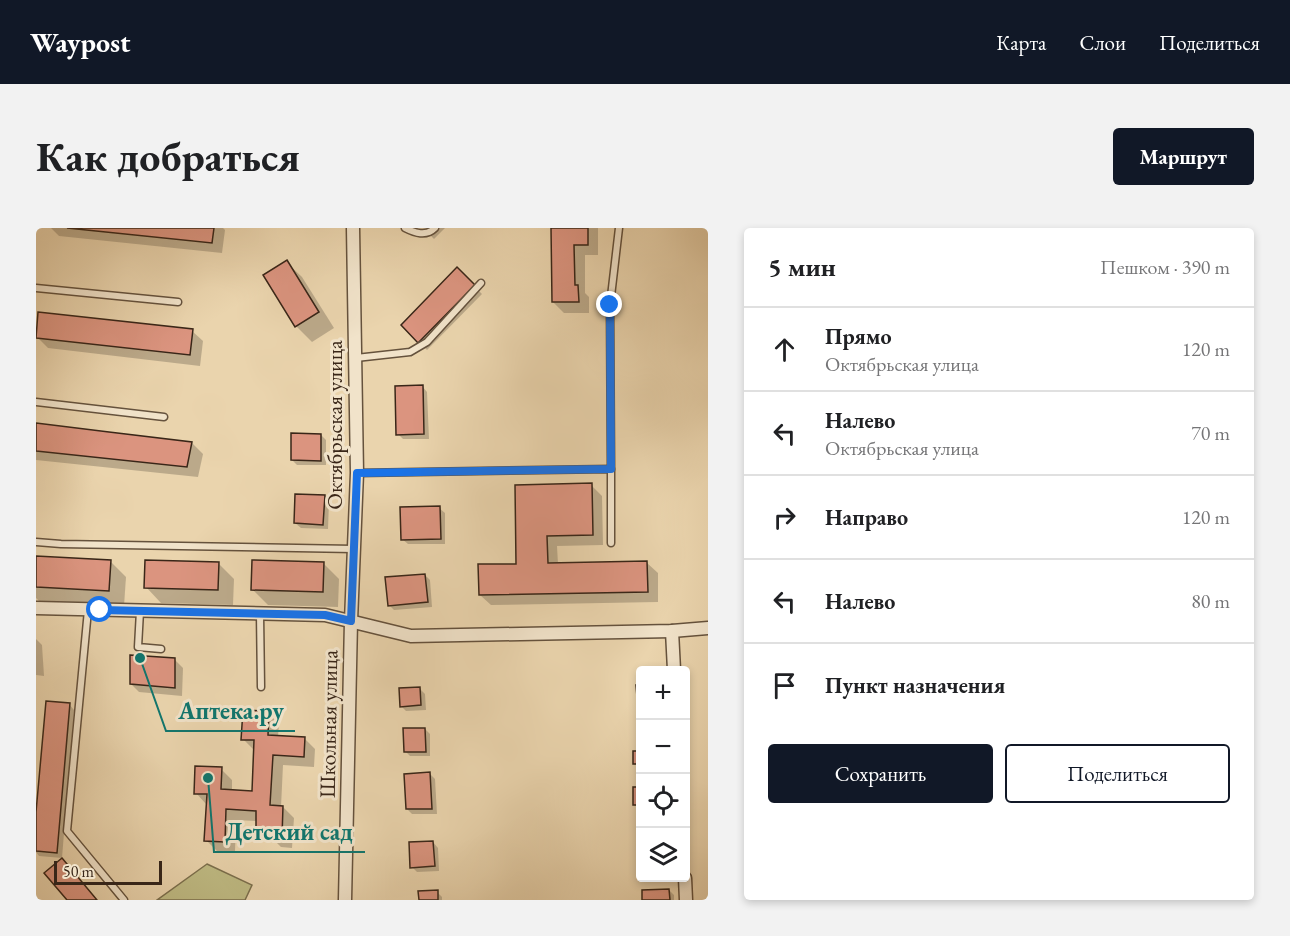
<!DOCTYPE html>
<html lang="ru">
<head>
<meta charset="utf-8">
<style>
  body { margin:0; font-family:"EB Garamond",serif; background:#f2f2f2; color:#202124 }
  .controls { position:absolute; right:18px; bottom:18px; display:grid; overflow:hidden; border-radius:6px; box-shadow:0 3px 9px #0003 }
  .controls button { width:54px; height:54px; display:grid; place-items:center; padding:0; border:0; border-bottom:2px solid #e0e0e0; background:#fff; color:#202124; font:30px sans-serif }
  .scale { position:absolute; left:18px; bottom:15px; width:108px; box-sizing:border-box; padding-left:6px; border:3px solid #392618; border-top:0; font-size:16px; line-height:21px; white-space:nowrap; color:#392618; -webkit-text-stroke:4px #f1e3ca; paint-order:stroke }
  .stop { position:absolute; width:18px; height:18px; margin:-14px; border:4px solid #1a73e8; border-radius:50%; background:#fff }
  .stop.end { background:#1a73e8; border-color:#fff; box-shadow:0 2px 6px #0008 }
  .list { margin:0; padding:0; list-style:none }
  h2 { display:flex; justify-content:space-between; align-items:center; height:78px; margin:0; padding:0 24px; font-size:26px }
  h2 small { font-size:20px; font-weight:400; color:#757577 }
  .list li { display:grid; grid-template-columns:39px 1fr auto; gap:18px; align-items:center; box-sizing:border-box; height:84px; padding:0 24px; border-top:2px solid #e0e0e0 }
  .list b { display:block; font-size:22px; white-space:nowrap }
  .list p { margin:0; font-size:20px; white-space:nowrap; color:#757577 }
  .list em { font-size:20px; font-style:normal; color:#757577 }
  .actions { display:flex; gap:12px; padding:18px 24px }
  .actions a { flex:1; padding:14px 0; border:2px solid #111827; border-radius:6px; text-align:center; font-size:21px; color:#111827 }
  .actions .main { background:#111827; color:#fff }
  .icon { flex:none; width:33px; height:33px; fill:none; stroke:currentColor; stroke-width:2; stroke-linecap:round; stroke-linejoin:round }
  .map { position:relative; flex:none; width:672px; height:672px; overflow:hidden; border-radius:6px }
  header { display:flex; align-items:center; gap:36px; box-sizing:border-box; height:84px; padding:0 30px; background:#111827; color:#fff }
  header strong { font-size:28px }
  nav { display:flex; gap:33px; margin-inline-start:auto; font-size:21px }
  .intro { display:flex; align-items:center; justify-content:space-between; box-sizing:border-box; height:144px; padding:0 36px }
  h1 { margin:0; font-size:42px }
  .button { padding:15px 27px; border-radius:6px; background:#111827; color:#fff; font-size:21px; font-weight:700 }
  main { display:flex; gap:36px; padding:0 36px }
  aside { flex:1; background:#fff; border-radius:6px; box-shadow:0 3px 9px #0003 }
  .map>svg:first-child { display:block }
  .green { fill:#bfbb84; stroke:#7c704e; stroke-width:1.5 }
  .shadow { fill:#0003 }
  .building { fill:#db947f; stroke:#392618; stroke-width:1.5 }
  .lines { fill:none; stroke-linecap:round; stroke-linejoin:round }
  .service-casing { stroke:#65523d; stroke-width:9 }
  .minor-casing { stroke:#65523d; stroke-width:15 }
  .service { stroke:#f1e3ca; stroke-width:6 }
  .minor { stroke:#f1e3ca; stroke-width:12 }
  .route { stroke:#1a73e8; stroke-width:8 }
  .labels { text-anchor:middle; stroke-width:6; stroke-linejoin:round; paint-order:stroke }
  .street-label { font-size:22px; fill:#392618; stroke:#f1e3ca }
  .leader { fill:none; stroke:#0f766e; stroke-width:2 }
  .callout-dot { fill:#0f766e; stroke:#f1e3ca; stroke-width:2 }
  .callout-label { font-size:24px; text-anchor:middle; font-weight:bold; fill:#0f766e; stroke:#f1e3ca; stroke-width:6; stroke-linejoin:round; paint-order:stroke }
</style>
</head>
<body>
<header>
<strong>Waypost</strong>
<nav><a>Карта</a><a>Слои</a><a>Поделиться</a></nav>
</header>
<div class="intro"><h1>Как добраться</h1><a class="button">Маршрут</a></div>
<main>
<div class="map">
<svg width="672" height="672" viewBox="0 0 672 672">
  <rect width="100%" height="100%" fill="#ead4ad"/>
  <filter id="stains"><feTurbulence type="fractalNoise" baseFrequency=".00333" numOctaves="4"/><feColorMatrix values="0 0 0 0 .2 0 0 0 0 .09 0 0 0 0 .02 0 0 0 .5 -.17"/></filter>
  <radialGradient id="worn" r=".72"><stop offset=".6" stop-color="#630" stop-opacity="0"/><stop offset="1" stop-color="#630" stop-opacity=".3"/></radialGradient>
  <polygon class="green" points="171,636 216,657 209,672 121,672"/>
  <g class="shadow">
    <polygon points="15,0 187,0 189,2 186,25 23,8"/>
    <polygon points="387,0 409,0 398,11"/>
    <polygon points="516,0 562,0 562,27 549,27 549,65 553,69 553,85 528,85 517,74"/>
    <polygon points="250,34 266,49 298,100 276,114 260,98"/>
    <polygon points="422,42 446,66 391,122 367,97"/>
    <polygon points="156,103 167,113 164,138 12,120 1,109"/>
    <polygon points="386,158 391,164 393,211 367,211 362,206"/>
    <polygon points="0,196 156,215 167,226 162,249 0,232"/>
    <polygon points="285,207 290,212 290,237 261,237 256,232"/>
    <polygon points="555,257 566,268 567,317 521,318 522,336 611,335 622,345 622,374 455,377 444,367 482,337"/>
    <polygon points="288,269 293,274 292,301 265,300 259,295"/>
    <polygon points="403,280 409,285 409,316 372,316 366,311"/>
    <polygon points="0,329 74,333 90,349 88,378 4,374 0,370"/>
    <polygon points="182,335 198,351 197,377 125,375 110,359"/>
    <polygon points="287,335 303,351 302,379 232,377 217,362"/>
    <polygon points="389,347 394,352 396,379 358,382 353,377"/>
    <polygon points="0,411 6,417 8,448 0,447"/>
    <polygon points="139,432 147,440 146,468 103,464 95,456"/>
    <polygon points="384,461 389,466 390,482 370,483 365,478"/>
    <polygon points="33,476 38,482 26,630 3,628 0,624 0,601"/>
    <polygon points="232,485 243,496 242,509 268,510 279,521 278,539 247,537 245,579 247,579 258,590 256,620 245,619 240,614 232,614 221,603 222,593 200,592 199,624 181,623 170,612 170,576 160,565 185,541 196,552 196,563 217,564 218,522 207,511"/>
    <polygon points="389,501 394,506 394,528 374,528 369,523"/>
    <polygon points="602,506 604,506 604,540 599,535 603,524"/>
    <polygon points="394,546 399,551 401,586 376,586 371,581"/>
    <polygon points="598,560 604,560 604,582 599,577"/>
    <polygon points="397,614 402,620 403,643 381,644 376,639"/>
    <polygon points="633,662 638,667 638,672 608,672"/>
    <polygon points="401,664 406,669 406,672 384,672"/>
  </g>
  <g class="building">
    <polygon points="31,0 178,0 176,15"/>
    <polygon points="515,0 552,0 552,17 538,17 539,57 542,57 543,74 516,74"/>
    <polygon points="251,32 283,84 259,99 227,47"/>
    <polygon points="421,39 439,57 382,115 365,97"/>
    <polygon points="2,84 157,101 154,127 0,110"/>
    <polygon points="387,157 388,206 360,207 359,158"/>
    <polygon points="0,195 73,204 156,214 151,239 0,223"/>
    <polygon points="255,205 285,206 285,233 255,232"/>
    <polygon points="556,255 557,307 511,308 512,335 611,333 612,364 443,367 442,336 480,336 479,257"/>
    <polygon points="259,266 289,267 287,297 258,295"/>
    <polygon points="404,278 405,311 365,312 364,279"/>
    <polygon points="0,328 75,332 73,363 0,359"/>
    <polygon points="109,332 183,334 182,362 108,360"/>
    <polygon points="216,332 288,334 287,364 215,362"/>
    <polygon points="389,346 392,374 352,378 349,349"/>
    <polygon points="94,427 139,430 139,460 94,456"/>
    <polygon points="600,457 604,457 604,481 602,481"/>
    <polygon points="384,459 385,477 364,479 363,460"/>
    <polygon points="10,473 34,475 21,625 0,623 0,584"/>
    <polygon points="207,482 233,483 232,507 269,509 268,529 237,527 234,577 247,578 246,609 233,609 233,604 220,603 220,583 190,581 189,614 168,613 171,566 158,566 159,538 186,539 185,561 216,563 218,512 205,512"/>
    <polygon points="367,500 389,500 390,524 368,524"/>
    <polygon points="601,504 604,504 604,536 597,536 597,523 601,523"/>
    <polygon points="394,544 396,581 370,581 368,546"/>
    <rect x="597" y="559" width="7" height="18"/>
    <polygon points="397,613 399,638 374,640 373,614"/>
    <polygon points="26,630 61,672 31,672 8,645"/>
    <polygon points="633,661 634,672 606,672 606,662"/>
    <polygon points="402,662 402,672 383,672 382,663"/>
  </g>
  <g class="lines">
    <g class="service-casing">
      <g id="service">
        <path d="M369 0C379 5 390 9 399 0"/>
        <polyline points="0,60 142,74"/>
        <polyline points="320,130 374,124 391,114 445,55"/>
        <polyline points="0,174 128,189"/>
        <polyline points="575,241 574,77 583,0"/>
        <polyline points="321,245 575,241 575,315"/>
        <polyline points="0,314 25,316 318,321"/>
        <polyline points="52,382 31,603 88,672"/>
        <polyline points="104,383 102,419 125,421"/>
        <polyline points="224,386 225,459"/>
      </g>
    </g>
    <g class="minor-casing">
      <g id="minor">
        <polyline points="0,380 289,387 375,408 636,403 672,400"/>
        <polyline points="636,403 638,442"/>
        <polyline points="649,650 650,672"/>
        <polyline points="309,672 315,393 321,245 317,0"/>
      </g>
    </g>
    <use href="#service" class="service"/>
    <use href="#minor" class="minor"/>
  </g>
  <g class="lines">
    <polyline class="route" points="64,382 289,387 315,393 321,245 575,241 574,77"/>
  </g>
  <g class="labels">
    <g class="street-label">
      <text transform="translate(298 197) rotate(-90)" y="8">Октябрьская улица</text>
      <text transform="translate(292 496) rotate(-89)" y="8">Школьная улица</text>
    </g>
  </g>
  <path class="leader" d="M104 430L130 503H259M172 550L178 624H329"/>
  <g class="callout-dot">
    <circle cx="104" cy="430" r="6"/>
    <circle cx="172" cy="550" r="6"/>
  </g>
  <g class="callout-label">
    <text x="195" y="491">Аптека.ру</text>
    <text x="253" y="612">Детский сад</text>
  </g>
  <rect width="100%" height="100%" filter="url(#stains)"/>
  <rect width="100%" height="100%" fill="url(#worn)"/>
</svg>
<div class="controls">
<button>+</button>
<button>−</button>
<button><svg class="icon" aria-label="locate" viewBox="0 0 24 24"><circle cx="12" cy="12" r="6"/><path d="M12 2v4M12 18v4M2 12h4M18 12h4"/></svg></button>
<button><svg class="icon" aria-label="layers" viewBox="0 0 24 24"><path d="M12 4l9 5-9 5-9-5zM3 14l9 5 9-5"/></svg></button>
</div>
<div class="scale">50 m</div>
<div class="stop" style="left:64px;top:382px"></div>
<div class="stop end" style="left:574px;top:77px"></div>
</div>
<aside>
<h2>5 мин<small>Пешком · 390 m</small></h2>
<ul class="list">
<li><svg class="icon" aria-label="ahead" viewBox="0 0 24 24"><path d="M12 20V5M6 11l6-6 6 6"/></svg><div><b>Прямо</b><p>Октябрьская улица</p></div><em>120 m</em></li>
<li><svg class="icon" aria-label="left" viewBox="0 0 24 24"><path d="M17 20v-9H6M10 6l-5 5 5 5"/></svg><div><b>Налево</b><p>Октябрьская улица</p></div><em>70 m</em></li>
<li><svg class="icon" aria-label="right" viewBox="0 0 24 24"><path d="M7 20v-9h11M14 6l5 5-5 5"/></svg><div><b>Направо</b></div><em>120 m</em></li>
<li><svg class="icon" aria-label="left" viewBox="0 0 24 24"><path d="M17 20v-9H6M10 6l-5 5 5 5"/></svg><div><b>Налево</b></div><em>80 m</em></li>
<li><svg class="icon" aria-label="arrive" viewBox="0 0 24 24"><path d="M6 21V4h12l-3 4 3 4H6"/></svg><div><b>Пункт назначения</b></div></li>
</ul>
<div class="actions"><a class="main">Сохранить</a><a>Поделиться</a></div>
</aside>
</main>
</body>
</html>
